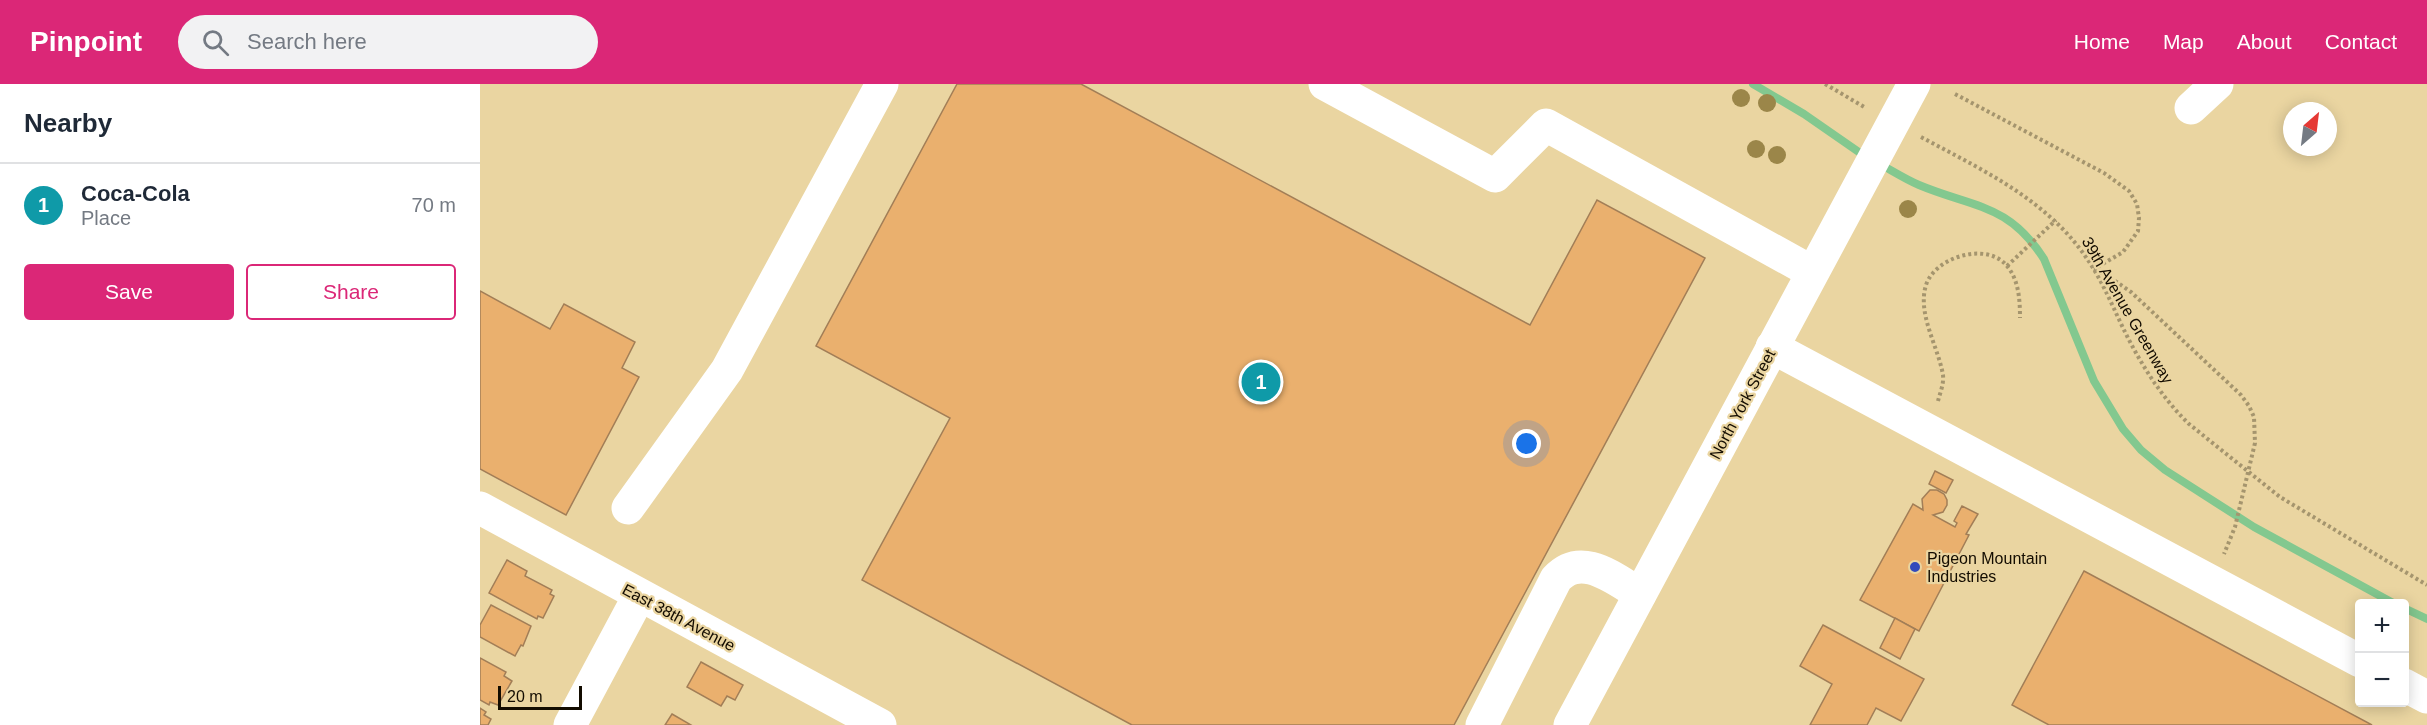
<!DOCTYPE html>
<html lang="en">
<head>
<meta charset="utf-8">
<style>
  body { margin:0; font-family:Arial,sans-serif; background:#f2f2f3; color:#1f2937 }
  .controls { position:absolute; right:18px; bottom:18px; display:grid; overflow:hidden; border-radius:6px; box-shadow:0 3px 15px #0003 }
  .controls button { width:54px; height:54px; display:grid; place-items:center; padding:0; border:0; border-bottom:2px solid #e0e1e3; background:#fff; color:#1f2937; font:30px sans-serif }
  .compass { position:absolute; left:1803px; top:18px; width:54px; height:54px; border-radius:50%; background:#fff; box-shadow:0 3px 15px #0003; rotate:28deg }
  .scale { position:absolute; left:18px; bottom:15px; width:84px; box-sizing:border-box; padding-left:6px; border:3px solid #130c00; border-top:0; font-size:16px; line-height:21px; white-space:nowrap; color:#130c00; -webkit-text-stroke:4px #ead5a1; paint-order:stroke }
  .you { position:absolute; left:1047px; top:360px; width:21px; height:21px; margin:-15px; border:4px solid #fff; border-radius:50%; background:#1a73e8; box-shadow:0 0 0 9px #1a73e833 }
  .badge { display:grid; place-items:center; width:39px; height:39px; border-radius:50%; background:#db2777; color:#fff; font-size:20px; font-weight:700 }
  .pin { position:absolute; translate:-50% -50%; border:3px solid #fff; box-shadow:0 2px 6px #0006 }
  .list { margin:0; padding:0; list-style:none }
  h2 { display:flex; justify-content:space-between; align-items:center; height:78px; margin:0; padding:0 24px; font-size:26px }
  h2 small { font-size:20px; font-weight:400; color:#747a83 }
  .list li { display:grid; grid-template-columns:39px 1fr auto; gap:18px; align-items:center; box-sizing:border-box; height:84px; padding:0 24px; border-top:2px solid #e0e1e3 }
  .list b { display:block; font-size:22px; white-space:nowrap }
  .list p { margin:0; font-size:20px; white-space:nowrap; color:#747a83 }
  .list em { font-size:20px; font-style:normal; color:#747a83 }
  .actions { display:flex; gap:12px; padding:18px 24px }
  .actions a { flex:1; padding:14px 0; border:2px solid #db2777; border-radius:6px; text-align:center; font-size:21px; color:#db2777 }
  .actions .main { background:#db2777; color:#fff }
  .icon { flex:none; width:33px; height:33px; fill:none; stroke:currentColor; stroke-width:2; stroke-linecap:round; stroke-linejoin:round }
  .map { position:relative; flex:none; width:1947px; height:641px; overflow:hidden }
  header { display:flex; align-items:center; gap:36px; box-sizing:border-box; height:84px; padding:0 30px; background:#db2777; color:#fff }
  header strong { font-size:28px }
  nav { display:flex; gap:33px; margin-inline-start:auto; font-size:21px }
  .search { width:420px; height:54px; background:#f2f2f3; display:flex; align-items:center; gap:15px; box-sizing:border-box; padding:0 21px; border-radius:33px; color:#747a83; font-size:22px }
  main { display:flex }
  aside { flex:1; background:#fff }
  .map>svg:first-child { display:block }
  .lines { fill:none; stroke-linecap:round; stroke-linejoin:round }
  .stream { stroke:#83c88f; stroke-width:8 }
  .building { fill:#eab06e; stroke:#a27e57; stroke-width:1.5 }
  .path { stroke:#a5956e; stroke-width:4; stroke-dasharray:3 3; stroke-linecap:butt }
  .minor { stroke:#fff; stroke-width:33 }
  .major { stroke:#fff; stroke-width:33 }
  .tree { fill:#9b8649 }
  .poi-dot { fill:#324abc; stroke:#ead5a1; stroke-width:2 }
  .labels { text-anchor:middle; stroke-width:4.5; stroke-linejoin:round; paint-order:stroke }
  .street-label { font-size:16px; fill:#130c00; stroke:#ead5a1 }
  .poi-label { font-size:16px; fill:#130c00; stroke:#ead5a1; text-anchor:start }
</style>
</head>
<body>
<header>
<strong>Pinpoint</strong>
<div class="search"><svg class="icon" aria-label="search" viewBox="0 0 24 24"><circle cx="10" cy="10" r="6"/><path d="M15 15l6 6"/></svg>Search here</div>
<nav><a>Home</a><a>Map</a><a>About</a><a>Contact</a></nav>
</header>
<main>
<aside>
<h2>Nearby<small></small></h2>
<ul class="list">
<li><span class="badge" style="background:#0f9aa8">1</span><div><b>Coca-Cola</b><p>Place</p></div><em>70 m</em></li>
</ul>
<div class="actions"><a class="main">Save</a><a>Share</a></div>
</aside>
<div class="map">
<svg width="1947" height="641" viewBox="0 0 1947 641">
  <rect width="100%" height="100%" fill="#ead5a1"/>
  <g class="lines">
    <g class="stream">
      <polyline points="1273,0 1324,30 1386,73"/>
      <path d="M1398 79C1411 86 1425 95 1439 101 1494 124 1528 119 1564 175L1614 297 1643 345 1661 366 1685 386 1774 443 1915 520"/>
      <polyline points="1924,524 1947,535"/>
    </g>
  </g>
  <g class="building">
    <polygon points="477,0 601,0 1050,241 1117,116 1225,174 974,641 652,641 382,496 470,334 336,262"/>
    <polygon points="0,207 70,245 84,220 155,258 142,284 159,293 86,431 0,385"/>
    <polygon points="1455,387 1473,396 1466,409 1449,400"/>
    <polygon points="1450,406 1457,406 1464,410 1467,416 1467,421 1463,428 1453,431 1475,443 1477,439 1474,437 1482,422 1498,430 1486,450 1489,451 1439,547 1380,516 1433,420 1443,426 1442,415"/>
    <polygon points="27,476 47,487 45,492 72,506 70,510 74,512 63,534 58,532 57,535 9,509"/>
    <polygon points="1604,487 1892,641 1569,641 1532,621"/>
    <polygon points="11,521 51,542 43,562 41,561 35,572 0,553 0,541"/>
    <polygon points="1415,534 1435,545 1420,575 1400,564"/>
    <polygon points="1343,541 1444,595 1421,637 1396,624 1387,641 1330,641 1352,600 1320,582"/>
    <polygon points="0,574 26,588 24,592 32,597 18,621 10,618 9,621 0,616"/>
    <polygon points="221,578 263,601 255,616 247,612 241,622 207,603"/>
    <polygon points="0,624 6,628 4,631 11,635 8,641 0,641"/>
    <polygon points="192,630 211,641 185,641"/>
  </g>
  <g class="lines">
    <g class="path">
      <polyline points="1345,0 1386,24"/>
      <polyline points="1475,10 1624,89 1649,107 1657,120 1659,134 1658,147 1643,168 1614,185"/>
      <path d="M1441 53C1506 88 1573 118 1613 184 1626 205 1635 228 1646 250 1662 282 1683 315 1709 340L1800 413 1947 501"/>
      <polyline points="1527,182 1576,136"/>
      <polyline points="1614,185 1628,192 1651,208 1761,311 1769,322 1774,333 1775,359 1755,443 1744,470"/>
      <path d="M1458 317C1460 309 1464 300 1463 291 1458 262 1437 230 1446 201 1455 173 1507 157 1527 182 1539 196 1540 217 1540 234"/>
    </g>
    <g class="minor">
      <polyline points="845,0 1015,92 1066,41 1332,188"/>
      <polyline points="1711,24 1737,0"/>
      <polyline points="1292,263 1880,577"/>
      <polyline points="0,424 400,641"/>
      <polyline points="148,424 247,286 402,0"/>
      <polyline points="1924,601 1947,613"/>
      <polyline points="90,641 159,512"/>
      <path d="M1002 641 1076 495C1102 467 1134 495 1160 510"/>
    </g>
    <polyline class="major" points="1090,641 1434,0"/>
  </g>
  <g class="tree">
    <circle cx="1261" cy="14" r="9"/>
    <circle cx="1287" cy="19" r="9"/>
    <circle cx="1276" cy="65" r="9"/>
    <circle cx="1297" cy="71" r="9"/>
    <circle cx="1428" cy="125" r="9"/>
  </g>
  <circle class="poi-dot" cx="1435" cy="483" r="6"/>
  <g class="labels">
    <g class="street-label">
      <text transform="translate(1648 226) rotate(60)" y="6">39th Avenue Greenway</text>
      <text transform="translate(1262 320) rotate(-62)" y="6">North York Street</text>
      <text transform="translate(199 533) rotate(28)" y="6">East 38th Avenue</text>
    </g>
    <g class="poi-label">
      <text x="1447" y="480">Pigeon Mountain<tspan x="1447" dy="18">Industries</tspan></text>
    </g>
  </g>
</svg>
<div class="controls">
<button>+</button>
<button>−</button>
</div>
<svg class="compass" viewBox="-18 -18 36 36"><path d="M0-13l5 13h-10z" fill="#e53935"/><path d="M0 13l5-13h-10z" fill="#747a83"/></svg>
<div class="scale">20 m</div>
<div class="you"></div>
<div class="pin badge" style="left:781px;top:298px;background:#0f9aa8">1</div>
</div>
</main>
</body>
</html>
